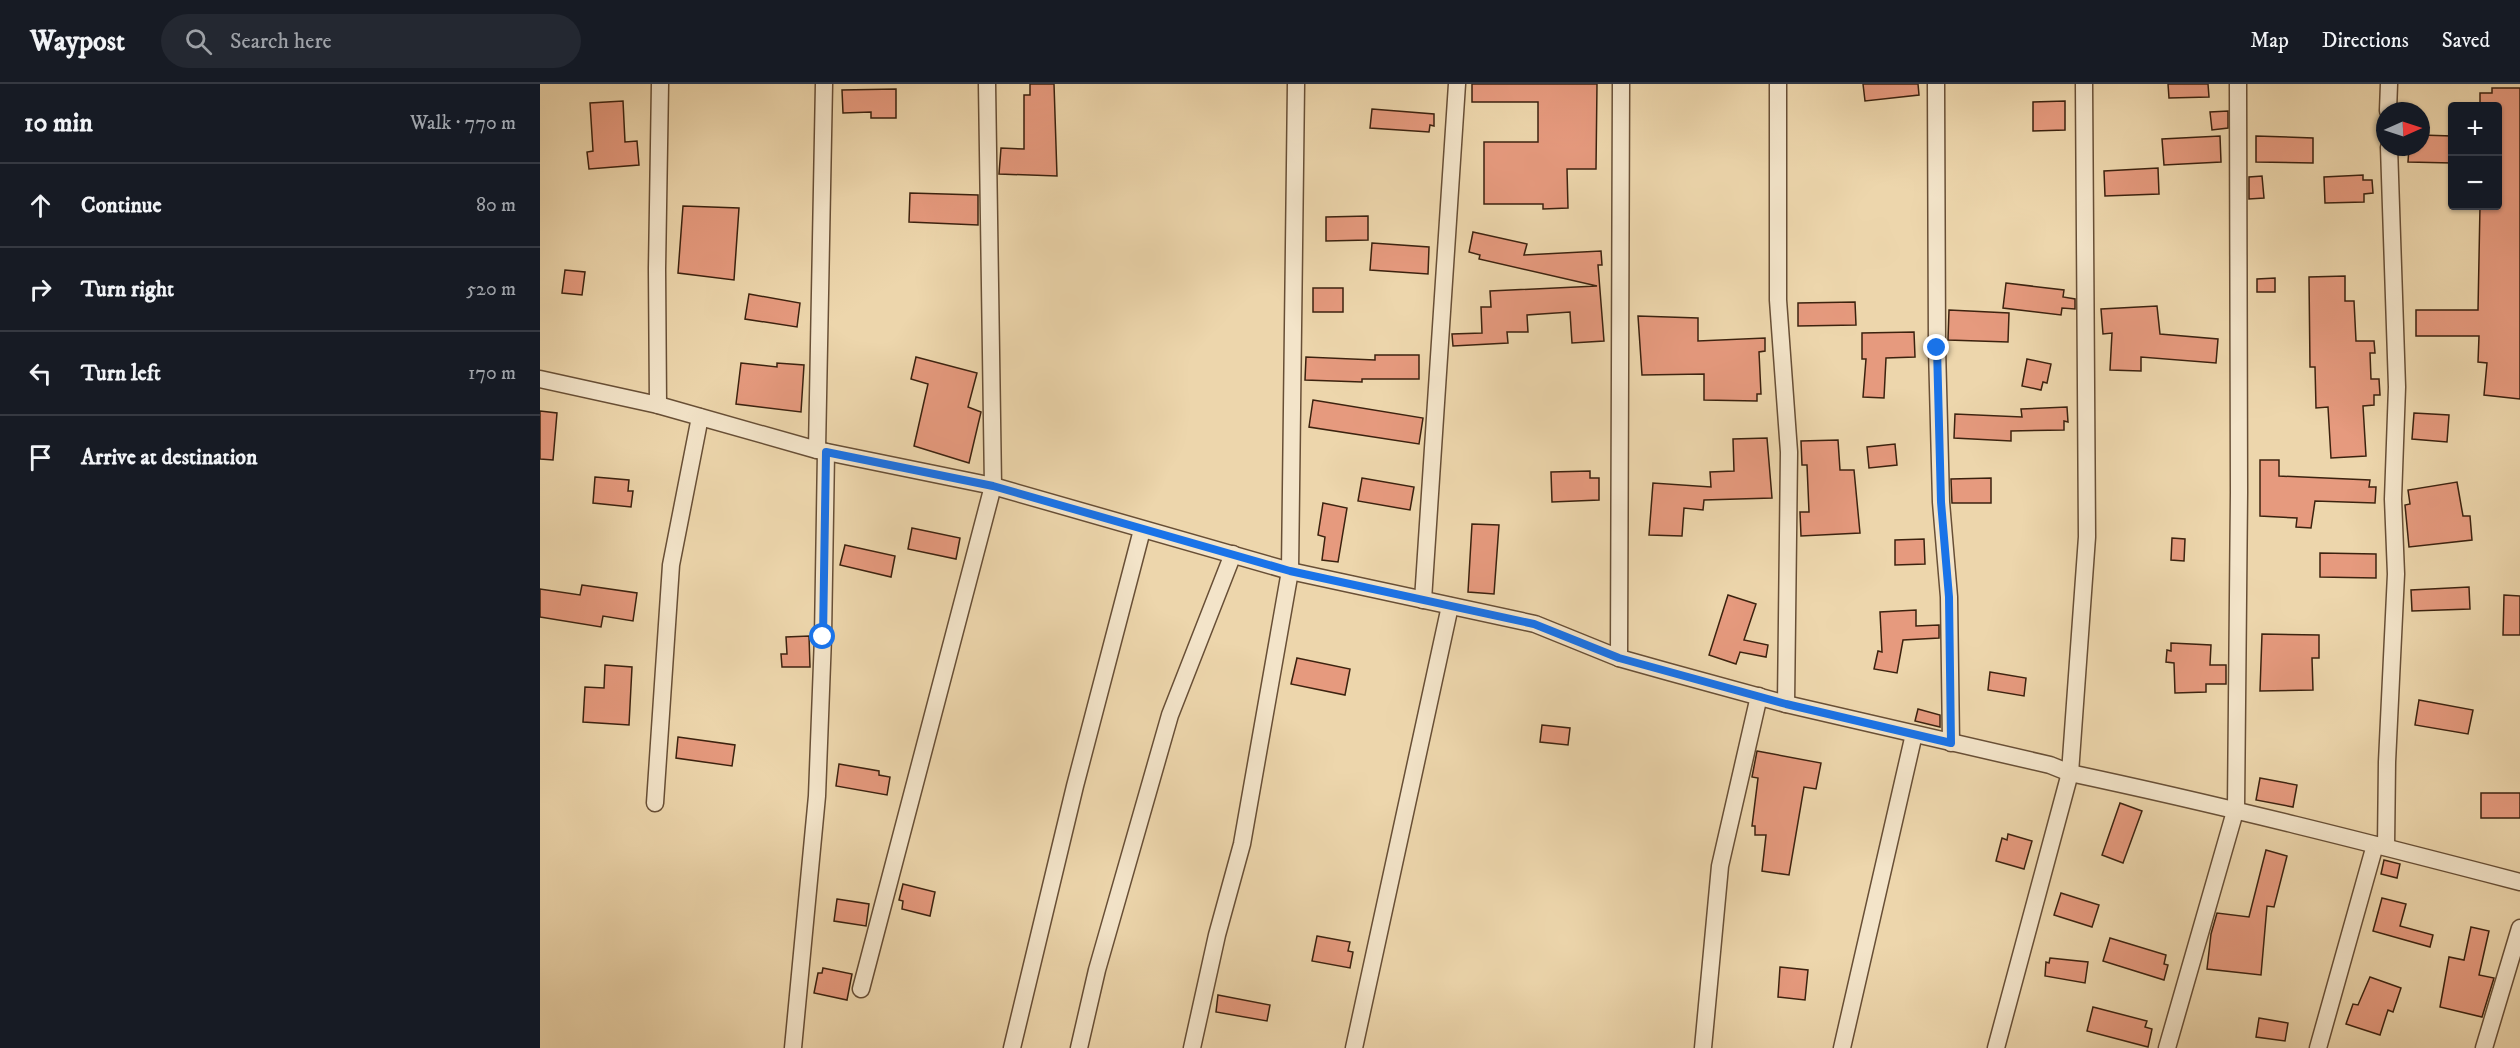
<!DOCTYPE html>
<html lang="en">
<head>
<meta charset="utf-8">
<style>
  body { margin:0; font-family:"IM FELL DW Pica",serif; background:#242831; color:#f1f3f6 }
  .controls { position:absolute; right:18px; top:18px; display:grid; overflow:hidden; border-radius:6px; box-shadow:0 2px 4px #0004 }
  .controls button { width:54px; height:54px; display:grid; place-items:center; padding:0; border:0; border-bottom:2px solid #363941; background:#171b24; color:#f1f3f6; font:30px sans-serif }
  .compass { position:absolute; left:1836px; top:18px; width:54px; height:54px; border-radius:50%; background:#171b24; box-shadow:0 2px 4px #0004; rotate:87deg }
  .stop { position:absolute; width:18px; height:18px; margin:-14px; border:4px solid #1a73e8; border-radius:50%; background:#fff }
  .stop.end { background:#1a73e8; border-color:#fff; box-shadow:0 2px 6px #0008 }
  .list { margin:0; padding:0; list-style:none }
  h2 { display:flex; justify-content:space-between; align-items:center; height:78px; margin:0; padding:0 24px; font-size:26px }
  h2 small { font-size:20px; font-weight:400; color:#9ea1a6 }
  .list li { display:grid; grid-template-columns:39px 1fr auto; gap:18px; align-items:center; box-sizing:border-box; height:84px; padding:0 24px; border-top:2px solid #363941 }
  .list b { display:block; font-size:22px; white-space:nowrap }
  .list em { font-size:20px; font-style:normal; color:#9ea1a6 }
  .icon { flex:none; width:33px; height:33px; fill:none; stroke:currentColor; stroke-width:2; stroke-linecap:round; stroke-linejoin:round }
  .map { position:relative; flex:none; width:1980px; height:964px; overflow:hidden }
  header { display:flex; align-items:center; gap:36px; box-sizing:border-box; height:84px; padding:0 30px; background:#171b24; border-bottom:2px solid #363941 }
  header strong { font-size:28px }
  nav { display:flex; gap:33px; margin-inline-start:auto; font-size:21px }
  .search { width:420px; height:54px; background:#242831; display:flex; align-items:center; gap:15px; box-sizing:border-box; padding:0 21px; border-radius:33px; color:#9ea1a6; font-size:22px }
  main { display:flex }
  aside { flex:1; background:#171b24 }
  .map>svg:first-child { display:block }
  .building { fill:#e69a7e; stroke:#3c220f; stroke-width:1.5 }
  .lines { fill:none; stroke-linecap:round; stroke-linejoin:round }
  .minor-casing { stroke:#684f36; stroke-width:19 }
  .minor { stroke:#f3e4c9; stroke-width:16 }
  .route { stroke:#1a73e8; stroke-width:8 }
</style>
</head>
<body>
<header>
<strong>Waypost</strong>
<div class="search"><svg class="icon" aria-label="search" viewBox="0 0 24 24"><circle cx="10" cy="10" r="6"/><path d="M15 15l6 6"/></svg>Search here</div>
<nav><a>Map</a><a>Directions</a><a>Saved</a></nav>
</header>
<main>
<aside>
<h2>10 min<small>Walk · 770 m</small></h2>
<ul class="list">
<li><svg class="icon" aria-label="ahead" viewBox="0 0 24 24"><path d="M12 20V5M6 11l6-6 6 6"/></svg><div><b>Continue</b></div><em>80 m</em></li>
<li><svg class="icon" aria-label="right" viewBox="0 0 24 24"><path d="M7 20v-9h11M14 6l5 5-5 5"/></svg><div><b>Turn right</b></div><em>520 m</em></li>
<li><svg class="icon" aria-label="left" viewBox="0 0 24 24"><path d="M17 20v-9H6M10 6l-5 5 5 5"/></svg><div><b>Turn left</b></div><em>170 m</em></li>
<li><svg class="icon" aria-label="arrive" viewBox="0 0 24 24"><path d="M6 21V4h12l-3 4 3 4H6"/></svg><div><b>Arrive at destination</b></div></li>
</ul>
</aside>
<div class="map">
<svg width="1980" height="964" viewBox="0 0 1980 964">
  <rect width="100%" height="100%" fill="#edd6ac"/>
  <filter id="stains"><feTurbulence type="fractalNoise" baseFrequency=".00333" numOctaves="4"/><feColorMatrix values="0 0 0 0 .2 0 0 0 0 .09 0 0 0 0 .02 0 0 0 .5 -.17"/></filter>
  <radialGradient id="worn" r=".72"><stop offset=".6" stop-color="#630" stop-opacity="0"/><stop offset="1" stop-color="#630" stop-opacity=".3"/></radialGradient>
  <g class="building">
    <polygon points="490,0 514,0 517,92 459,90 461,64 484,65 484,11 490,11"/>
    <polygon points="932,0 1057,0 1056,85 1027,85 1028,124 1003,125 1003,120 944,120 944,58 998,58 998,18 932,18"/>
    <polygon points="1323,0 1378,0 1379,11 1325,17"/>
    <polygon points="1628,0 1668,0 1669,13 1629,14"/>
    <polygon points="1952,4 1980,4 1980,315 1944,311 1947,279 1938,278 1939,252 1876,252 1876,226 1938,226 1940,122 1958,122 1958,22 1940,22 1940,9 1952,9"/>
    <polygon points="356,5 356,34 331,34 331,28 303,29 302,6"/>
    <polygon points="83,17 85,58 97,57 99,81 49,85 47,68 53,67 50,19"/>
    <polygon points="1525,17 1525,46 1493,47 1493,18"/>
    <polygon points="832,25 894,30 894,42 890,41 889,48 830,44"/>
    <polygon points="1688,27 1688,44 1672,46 1670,28"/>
    <polygon points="1881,51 1912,52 1912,79 1868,78 1869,63 1881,63"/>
    <polygon points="1680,52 1681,78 1624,81 1622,55"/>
    <polygon points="1716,52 1773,54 1773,79 1716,78"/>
    <polygon points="1618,84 1619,110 1565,112 1564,87"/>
    <polygon points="1823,91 1823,96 1832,96 1833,109 1824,110 1824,118 1785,119 1784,93"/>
    <polygon points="1722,92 1724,114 1709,115 1709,93"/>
    <polygon points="370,109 438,111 438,141 369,138"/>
    <polygon points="143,122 199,124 194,196 138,189"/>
    <polygon points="828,132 828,156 786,157 786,133"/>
    <polygon points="933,148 987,160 984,171 1061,167 1062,181 1058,181 1064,257 1032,259 1030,228 987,231 988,248 967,248 968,259 913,262 912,250 942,249 941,223 951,223 950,207 1057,202 939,175 940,171 929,168"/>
    <polygon points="832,159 889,163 888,190 830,186"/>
    <polygon points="25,186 45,188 42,211 22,209"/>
    <polygon points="1805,192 1805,217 1814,217 1816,257 1834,257 1835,269 1830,269 1831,295 1839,295 1840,311 1834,311 1834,321 1823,322 1826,372 1791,374 1788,323 1776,324 1775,283 1770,283 1769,193"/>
    <polygon points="1735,194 1735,208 1717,208 1717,195"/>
    <polygon points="1466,199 1524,206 1523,213 1535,215 1535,225 1522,224 1521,231 1463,224"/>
    <rect x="773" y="204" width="30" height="24"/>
    <polygon points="209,210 260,219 257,243 205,235"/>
    <polygon points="1315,218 1316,241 1258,242 1258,219"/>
    <polygon points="1617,222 1620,250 1678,255 1676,279 1601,273 1601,287 1570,286 1572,249 1563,250 1561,225"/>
    <polygon points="1409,226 1469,229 1468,258 1408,256"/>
    <polygon points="1098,232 1158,234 1158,257 1225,254 1225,267 1219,268 1221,310 1217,310 1217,317 1164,316 1164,290 1102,291"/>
    <polygon points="1374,248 1375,273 1346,274 1344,314 1323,313 1326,275 1322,275 1322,249"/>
    <polygon points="835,271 879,271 879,295 822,295 822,298 765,296 766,273 835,276"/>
    <polygon points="376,273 437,289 428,323 441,328 429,379 374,362 388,300 371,295"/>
    <polygon points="1487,275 1511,280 1507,299 1503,298 1501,306 1482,302"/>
    <polygon points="201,279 237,283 237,279 264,281 261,328 196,320"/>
    <polygon points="773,316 883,334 879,360 769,343"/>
    <polygon points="1527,323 1528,338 1524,337 1524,346 1471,347 1471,357 1414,354 1415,330 1482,333 1481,325"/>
    <polygon points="0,327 17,329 13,376 0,375"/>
    <polygon points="1874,329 1909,331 1907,358 1872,355"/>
    <polygon points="1227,354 1232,414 1164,416 1163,426 1144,424 1142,452 1109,451 1113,399 1171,403 1170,388 1194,387 1193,355"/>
    <polygon points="1298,356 1300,386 1314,386 1320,449 1261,452 1260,428 1269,428 1267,381 1262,381 1261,357"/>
    <polygon points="1355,360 1357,381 1329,384 1327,363"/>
    <polygon points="1720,376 1739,376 1739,392 1830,396 1829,403 1836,403 1835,419 1775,417 1771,444 1756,443 1757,434 1720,432"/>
    <polygon points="1050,387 1050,394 1059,394 1059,416 1012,418 1011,388"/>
    <polygon points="55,393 89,396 88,407 93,407 91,423 53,419"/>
    <polygon points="822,394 874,403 870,426 818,417"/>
    <polygon points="1451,394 1451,419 1412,419 1411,395"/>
    <polygon points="1917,398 1923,432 1930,432 1932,456 1869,463 1865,421 1870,420 1868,406"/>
    <polygon points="783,419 807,424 798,478 782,476 785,453 778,451"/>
    <polygon points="932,440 959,441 954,510 928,508"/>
    <polygon points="372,444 420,454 416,475 368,465"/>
    <polygon points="1632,454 1645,455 1644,477 1631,476"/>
    <polygon points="1384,455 1385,480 1355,481 1355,456"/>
    <polygon points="305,461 355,472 351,493 300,481"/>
    <polygon points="1780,469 1836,470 1836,494 1780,493"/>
    <polygon points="42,501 97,509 93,537 63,532 61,543 0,533 0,505 40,511"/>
    <polygon points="1929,503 1930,525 1872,527 1871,506"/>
    <polygon points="1188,511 1216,520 1204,556 1228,561 1226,573 1200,568 1196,580 1169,571"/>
    <polygon points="1964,511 1980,512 1980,551 1963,551"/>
    <polygon points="1376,526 1376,542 1399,541 1399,554 1363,556 1357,589 1334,585 1338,567 1342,568 1340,528"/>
    <polygon points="1722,550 1779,551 1779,574 1772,574 1773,606 1720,607"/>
    <polygon points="269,552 270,583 242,583 241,570 247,570 246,553"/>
    <polygon points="1631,559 1671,561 1670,581 1686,581 1686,600 1666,600 1666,608 1635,609 1634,579 1626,578 1627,566 1631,567"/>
    <polygon points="757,574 810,585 805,611 751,600"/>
    <polygon points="65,581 92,583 89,641 43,638 45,603 64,604"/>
    <polygon points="1450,588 1486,594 1484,612 1448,606"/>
    <polygon points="1879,616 1933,626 1928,650 1875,641"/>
    <polygon points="1378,625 1400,631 1400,643 1375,637"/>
    <polygon points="1002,641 1030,644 1028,661 1000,658"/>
    <polygon points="138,653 195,661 192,682 136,674"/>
    <polygon points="1217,667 1281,679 1276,705 1264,703 1249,791 1222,787 1226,751 1215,751 1215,742 1212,742 1218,694 1212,693"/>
    <polygon points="299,680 339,687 339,691 350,693 347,711 296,702"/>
    <polygon points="1720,694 1757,701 1753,723 1716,716"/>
    <rect x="1941" y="709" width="39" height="25"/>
    <polygon points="1580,719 1602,727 1583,779 1562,771"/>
    <polygon points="1468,750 1492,757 1484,785 1456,777 1462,754 1467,756"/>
    <polygon points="1726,766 1747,772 1734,823 1727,822 1721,891 1667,885 1671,850 1677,829 1709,833"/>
    <polygon points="1844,776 1860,780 1857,794 1841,790"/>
    <polygon points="363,800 395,808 390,832 362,825 363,817 359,816"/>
    <polygon points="1521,809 1559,821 1552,843 1514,831"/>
    <polygon points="1842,814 1866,820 1860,842 1893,851 1890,863 1833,847"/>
    <polygon points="297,815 329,820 326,842 294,837"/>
    <polygon points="1931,843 1949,847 1939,891 1954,894 1942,933 1900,923 1909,873 1924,876"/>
    <polygon points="777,852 810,858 808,867 813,868 810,884 772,877"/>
    <polygon points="1570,854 1626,871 1624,880 1628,881 1624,896 1563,877"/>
    <polygon points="1510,874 1548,878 1545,899 1505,892 1506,878 1509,879"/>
    <polygon points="1240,883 1268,886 1265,916 1238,913"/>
    <polygon points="283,884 312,890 307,916 274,909 278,889 282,889"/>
    <polygon points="1830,893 1861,904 1853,928 1848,926 1840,951 1806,940 1813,920 1818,921"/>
    <polygon points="678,911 730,921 727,937 676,928"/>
    <polygon points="1553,923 1607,937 1605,943 1612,945 1608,963 1547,947"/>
    <polygon points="1719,934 1748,939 1745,957 1716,953"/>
  </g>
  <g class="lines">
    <g class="minor-casing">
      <g id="minor">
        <polyline points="1238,0 1238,216 1249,368 1246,620"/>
        <polyline points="1396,0 1397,264 1401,418 1409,513 1411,659"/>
        <polyline points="1848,27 1849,0"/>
        <path d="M0 295 118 321 277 366 453 402 750 487 995 540 1079 574 1129 588 1246 620 1510 681 1530 689C1681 721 1830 759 1980 798"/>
        <polyline points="118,321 117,185 120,0"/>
        <polyline points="277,366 284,0"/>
        <polyline points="883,516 917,0"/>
        <polyline points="1079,574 1081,0"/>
        <polyline points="115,719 131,481 160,333"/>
        <polyline points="1846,763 1847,678 1856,490 1853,415 1857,303 1849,63"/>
        <polyline points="321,905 453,402 447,0"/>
        <polyline points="253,964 277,712 283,553 286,368"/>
        <polyline points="472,964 535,702 602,446"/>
        <polyline points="539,964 557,886 630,631 693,470"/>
        <polyline points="652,964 677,851 702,760 750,487 756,0"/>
        <polyline points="814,964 910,522"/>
        <polyline points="1163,964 1180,782 1219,612"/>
        <polyline points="1302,964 1374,650"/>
        <polyline points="1456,964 1530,689 1547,453 1544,0"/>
        <polyline points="1627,964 1696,724 1699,408 1698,0"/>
        <polyline points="1778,964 1835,761"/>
        <polyline points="1944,964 1980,844"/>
      </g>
    </g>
    <use href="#minor" class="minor"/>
  </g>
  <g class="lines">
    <polyline class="route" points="283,553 286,368 453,402 750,487 994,540 1079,574 1246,620 1411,659 1409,513 1401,418 1397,264"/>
  </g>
  <rect width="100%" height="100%" filter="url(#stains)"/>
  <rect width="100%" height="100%" fill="url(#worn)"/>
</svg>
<div class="controls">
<button>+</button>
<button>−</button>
</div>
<svg class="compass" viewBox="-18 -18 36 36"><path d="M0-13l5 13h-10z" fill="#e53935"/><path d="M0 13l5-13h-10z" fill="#9ea1a6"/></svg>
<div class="stop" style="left:283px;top:553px"></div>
<div class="stop end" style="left:1397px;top:264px"></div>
</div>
</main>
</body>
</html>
